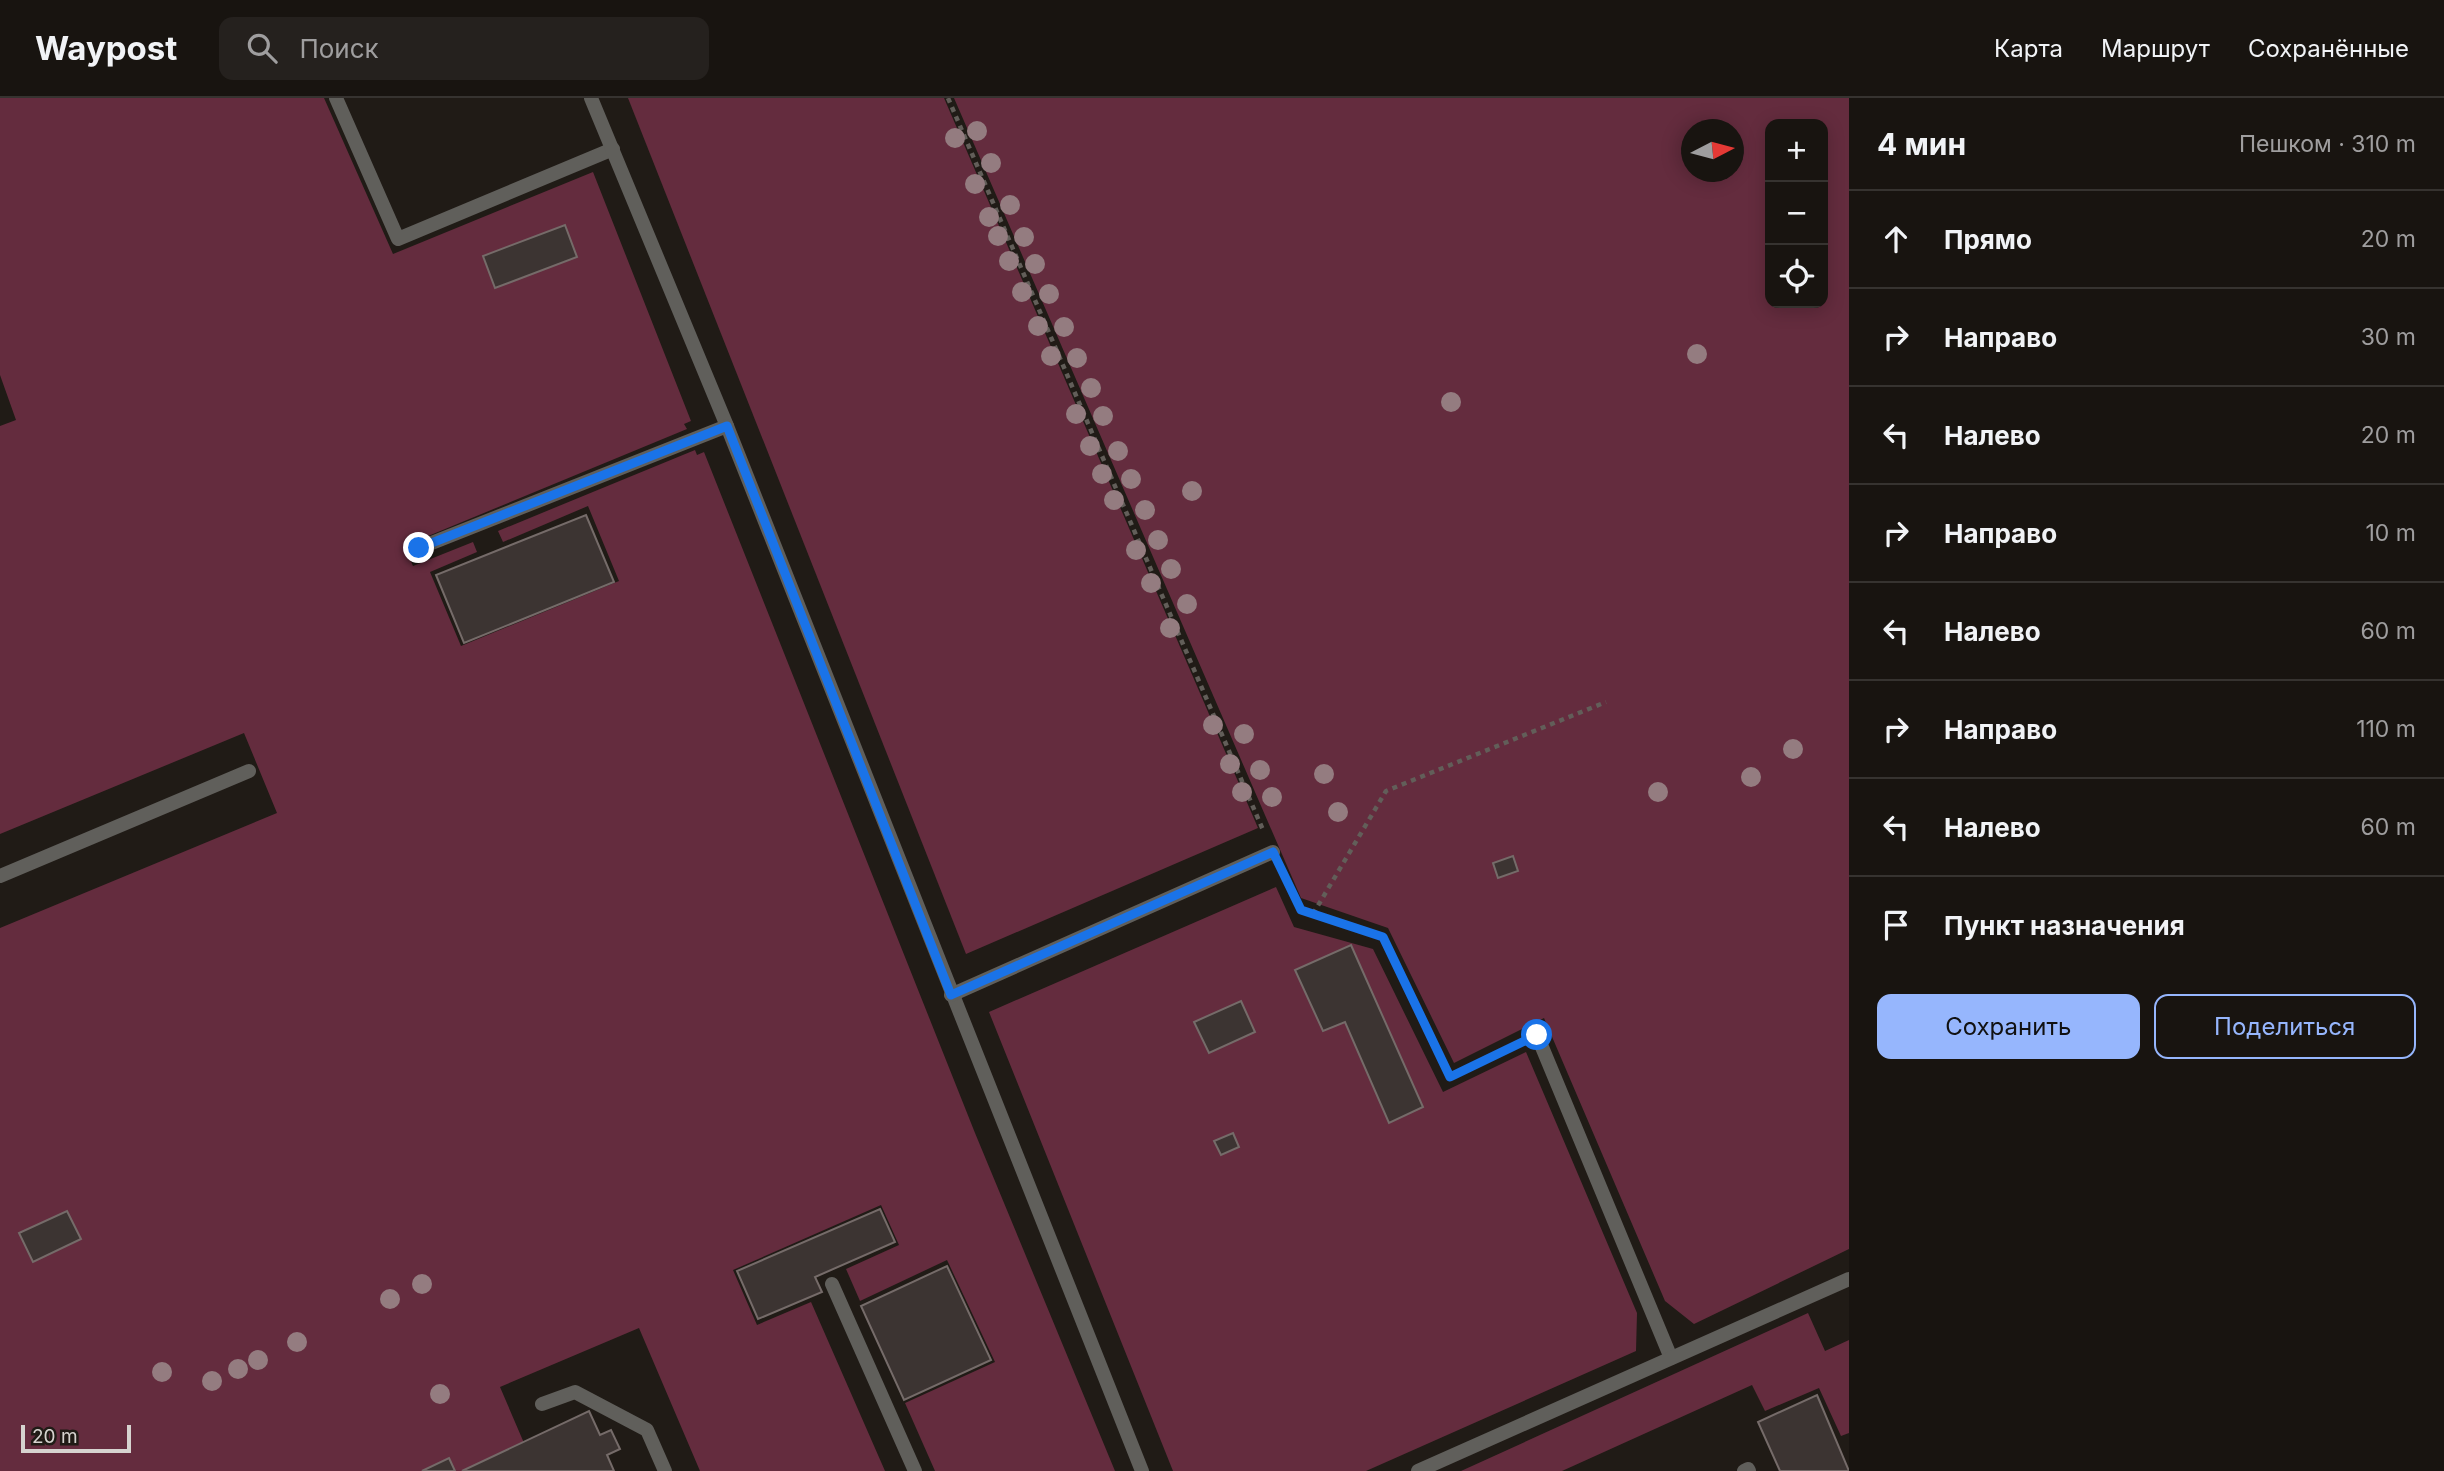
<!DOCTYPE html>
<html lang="ru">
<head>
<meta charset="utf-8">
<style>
  body { margin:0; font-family:Inter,sans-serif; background:#25211e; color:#f1f3f6 }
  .controls { position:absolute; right:21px; top:21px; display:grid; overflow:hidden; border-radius:14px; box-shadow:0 4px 18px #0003 }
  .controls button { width:63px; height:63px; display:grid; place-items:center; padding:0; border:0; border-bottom:2px solid #363330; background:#181410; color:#f1f3f6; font:35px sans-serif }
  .compass { position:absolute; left:1681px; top:21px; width:63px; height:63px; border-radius:50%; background:#181410; box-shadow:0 4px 18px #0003; rotate:84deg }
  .scale { position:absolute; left:21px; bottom:18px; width:110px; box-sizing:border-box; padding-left:7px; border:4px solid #d6d3cf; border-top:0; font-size:19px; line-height:24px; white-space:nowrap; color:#d6d3cf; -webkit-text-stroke:5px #201b16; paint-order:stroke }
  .stop { position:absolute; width:21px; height:21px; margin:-16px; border:5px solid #1a73e8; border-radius:50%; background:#fff }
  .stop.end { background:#1a73e8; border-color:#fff; box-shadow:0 2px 7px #0008 }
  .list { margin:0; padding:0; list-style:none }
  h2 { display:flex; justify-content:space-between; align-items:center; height:91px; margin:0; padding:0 28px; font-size:30px }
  h2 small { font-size:23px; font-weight:400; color:#9f9e9f }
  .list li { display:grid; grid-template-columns:46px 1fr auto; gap:21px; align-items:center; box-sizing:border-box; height:98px; padding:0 28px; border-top:2px solid #363330 }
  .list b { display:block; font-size:26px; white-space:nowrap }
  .list em { font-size:23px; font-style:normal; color:#9f9e9f }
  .actions { display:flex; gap:14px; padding:21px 28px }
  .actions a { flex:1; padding:16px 0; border:2px solid #96b6fd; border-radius:14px; text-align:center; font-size:24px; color:#96b6fd }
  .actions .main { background:#96b6fd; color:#111 }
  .icon { flex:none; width:38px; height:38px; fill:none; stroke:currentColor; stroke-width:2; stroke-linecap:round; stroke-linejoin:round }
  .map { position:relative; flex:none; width:1849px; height:1373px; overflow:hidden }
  header { display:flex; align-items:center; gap:42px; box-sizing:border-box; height:98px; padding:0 35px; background:#181410; border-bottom:2px solid #363330 }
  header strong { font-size:33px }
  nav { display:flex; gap:38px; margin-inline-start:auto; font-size:24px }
  .search { width:490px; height:63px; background:#25211e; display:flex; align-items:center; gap:18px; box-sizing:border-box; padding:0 24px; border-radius:14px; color:#9f9e9f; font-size:26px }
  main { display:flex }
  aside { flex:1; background:#181410 }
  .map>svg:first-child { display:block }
  .green { fill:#642c3e; fill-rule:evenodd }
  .building { fill:#3c3432; stroke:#756b69; stroke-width:2 }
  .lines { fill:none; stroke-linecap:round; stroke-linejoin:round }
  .path { stroke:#625e59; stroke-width:4.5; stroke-dasharray:5 5; stroke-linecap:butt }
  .lane { stroke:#605f5b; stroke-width:14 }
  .tree { fill:#947c80 }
  .route { stroke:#1a73e8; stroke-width:9 }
</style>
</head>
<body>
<header>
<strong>Waypost</strong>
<div class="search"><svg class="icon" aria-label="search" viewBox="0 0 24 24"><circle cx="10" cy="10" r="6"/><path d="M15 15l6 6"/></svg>Поиск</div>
<nav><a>Карта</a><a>Маршрут</a><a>Сохранённые</a></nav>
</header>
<main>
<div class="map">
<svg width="1849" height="1373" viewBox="0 0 1849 1373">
  <rect width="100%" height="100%" fill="#201b16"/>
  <g class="green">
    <path d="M0 0H324L393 156 593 74 691 323 684 326 687 331 404 448 413 468 473 444 477 454 430 474 461 548 619 483 588 408 503 444 498 433 695 352 697 357 704 354 975 1035 1115 1373H935L905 1305 995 1264 947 1162 860 1203 846 1171 899 1147 881 1107 733 1172 757 1227 811 1204 885 1373H700L639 1230 500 1289 536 1373H0V830L277 715 244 635 0 736V328L16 322 0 277ZM67 1113 81 1141 33 1163 20 1135Z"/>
    <polygon points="628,0 944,0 1258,730 966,856"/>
    <path d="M954 0H1849V1151L1694 1226 1665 1203 1544 920 1454 965 1388 830 1301 800ZM1770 26H1823V205H1770ZM1692 32H1734V74H1692Z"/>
    <polygon points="1276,789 1294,829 1373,851 1443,994 1526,954 1637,1215 1636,1253 1366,1373 1173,1373 989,914"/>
    <polygon points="1808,1215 1825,1253 1849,1242 1849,1335 1841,1338 1819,1290 1765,1313 1752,1287 1562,1373 1461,1373"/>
  </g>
  <g class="building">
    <polygon points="565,127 577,159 495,190 483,158"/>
    <polygon points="586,417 614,484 464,545 436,477"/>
    <polygon points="1513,758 1518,773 1498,780 1493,765"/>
    <polygon points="1351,847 1423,1009 1389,1025 1345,924 1323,933 1295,872"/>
    <polygon points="1241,903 1255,934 1209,955 1194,924"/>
    <polygon points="1233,1035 1239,1049 1221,1057 1214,1043"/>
    <polygon points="880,1111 895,1144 815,1179 822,1194 758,1221 737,1173"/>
    <polygon points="67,1113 81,1141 33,1164 19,1135"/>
    <polygon points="947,1168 991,1262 904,1302 861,1208"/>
    <polygon points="1817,1297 1849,1373 1780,1373 1758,1324"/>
    <polygon points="589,1313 600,1337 611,1332 620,1351 607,1357 614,1373 462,1373"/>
    <polygon points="449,1360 455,1373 422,1373"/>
  </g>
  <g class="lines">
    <g class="path">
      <polyline points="948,0 1263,732"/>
      <polyline points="1283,775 1301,812 1383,839 1450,979 1515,947"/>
      <polyline points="1313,816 1386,693 1606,604"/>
    </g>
    <g class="lane">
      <polyline points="336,0 398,141 613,51"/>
      <polyline points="591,0 727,328 1142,1373"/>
      <polyline points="419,450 727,328"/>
      <polyline points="0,778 249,673"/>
      <polyline points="951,897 1273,754"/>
      <polyline points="1537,937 1671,1260"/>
      <polyline points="832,1186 915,1373"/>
      <polyline points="542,1306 575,1294 647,1332 665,1373"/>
      <polyline points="1418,1373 1849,1181"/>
      <polyline points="1744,1373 1748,1371 1749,1373"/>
    </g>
  </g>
  <g class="tree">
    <circle cx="977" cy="33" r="10"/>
    <circle cx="955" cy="40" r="10"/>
    <circle cx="991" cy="65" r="10"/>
    <circle cx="975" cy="86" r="10"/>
    <circle cx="1010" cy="107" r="10"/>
    <circle cx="989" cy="119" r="10"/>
    <circle cx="998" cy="138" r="10"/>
    <circle cx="1024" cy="139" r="10"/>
    <circle cx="1009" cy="163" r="10"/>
    <circle cx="1035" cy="166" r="10"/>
    <circle cx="1022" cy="194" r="10"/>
    <circle cx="1049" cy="196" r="10"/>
    <circle cx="1038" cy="228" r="10"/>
    <circle cx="1064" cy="229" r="10"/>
    <circle cx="1697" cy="256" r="10"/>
    <circle cx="1051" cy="258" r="10"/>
    <circle cx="1077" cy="260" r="10"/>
    <circle cx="1091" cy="290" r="10"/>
    <circle cx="1451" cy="304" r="10"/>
    <circle cx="1076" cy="316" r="10"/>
    <circle cx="1103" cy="318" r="10"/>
    <circle cx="1090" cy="348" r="10"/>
    <circle cx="1118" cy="353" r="10"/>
    <circle cx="1102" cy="376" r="10"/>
    <circle cx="1131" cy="381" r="10"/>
    <circle cx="1192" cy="393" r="10"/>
    <circle cx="1114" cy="402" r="10"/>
    <circle cx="1145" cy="412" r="10"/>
    <circle cx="1158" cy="442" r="10"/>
    <circle cx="1136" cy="452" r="10"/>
    <circle cx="1171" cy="471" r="10"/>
    <circle cx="1151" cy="485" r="10"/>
    <circle cx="1187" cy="506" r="10"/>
    <circle cx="1170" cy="530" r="10"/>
    <circle cx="1213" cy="627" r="10"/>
    <circle cx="1244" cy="636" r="10"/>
    <circle cx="1793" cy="651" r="10"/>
    <circle cx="1230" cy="666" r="10"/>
    <circle cx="1260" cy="672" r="10"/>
    <circle cx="1324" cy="676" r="10"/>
    <circle cx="1751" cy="679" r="10"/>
    <circle cx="1242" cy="694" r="10"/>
    <circle cx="1658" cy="694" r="10"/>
    <circle cx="1272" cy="699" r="10"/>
    <circle cx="1338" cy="714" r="10"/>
    <circle cx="422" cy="1186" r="10"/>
    <circle cx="390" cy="1201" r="10"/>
    <circle cx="297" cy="1244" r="10"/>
    <circle cx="258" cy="1262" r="10"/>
    <circle cx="238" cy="1271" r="10"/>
    <circle cx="162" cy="1274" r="10"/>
    <circle cx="212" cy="1283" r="10"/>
    <circle cx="440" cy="1296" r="10"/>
  </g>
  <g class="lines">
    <polyline class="route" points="419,450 727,328 951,897 1273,754 1301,812 1383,839 1450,979 1537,937"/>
  </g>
</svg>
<div class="controls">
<button>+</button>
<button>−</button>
<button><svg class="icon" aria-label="locate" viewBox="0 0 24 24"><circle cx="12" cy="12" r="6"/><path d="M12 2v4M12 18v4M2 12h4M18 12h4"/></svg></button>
</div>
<svg class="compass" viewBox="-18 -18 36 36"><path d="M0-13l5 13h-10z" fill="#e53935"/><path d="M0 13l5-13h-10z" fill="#9f9e9f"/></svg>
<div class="scale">20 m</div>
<div class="stop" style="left:1537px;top:937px"></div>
<div class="stop end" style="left:419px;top:450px"></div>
</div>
<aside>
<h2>4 мин<small>Пешком · 310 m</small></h2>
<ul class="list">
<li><svg class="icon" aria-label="ahead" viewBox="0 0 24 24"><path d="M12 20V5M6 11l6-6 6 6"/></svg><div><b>Прямо</b></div><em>20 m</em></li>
<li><svg class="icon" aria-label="right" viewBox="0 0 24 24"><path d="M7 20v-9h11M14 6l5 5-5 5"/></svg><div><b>Направо</b></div><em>30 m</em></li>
<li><svg class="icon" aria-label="left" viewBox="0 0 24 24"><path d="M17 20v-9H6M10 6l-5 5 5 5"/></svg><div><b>Налево</b></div><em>20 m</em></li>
<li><svg class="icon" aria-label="right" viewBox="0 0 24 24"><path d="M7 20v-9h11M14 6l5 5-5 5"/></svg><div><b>Направо</b></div><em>10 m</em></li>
<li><svg class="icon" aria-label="left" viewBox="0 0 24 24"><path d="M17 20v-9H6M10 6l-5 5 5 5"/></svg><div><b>Налево</b></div><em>60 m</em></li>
<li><svg class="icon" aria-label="right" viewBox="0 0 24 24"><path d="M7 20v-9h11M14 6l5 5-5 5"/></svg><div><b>Направо</b></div><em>110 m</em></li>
<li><svg class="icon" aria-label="left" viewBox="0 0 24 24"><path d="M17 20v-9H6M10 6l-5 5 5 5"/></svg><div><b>Налево</b></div><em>60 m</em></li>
<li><svg class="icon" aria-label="arrive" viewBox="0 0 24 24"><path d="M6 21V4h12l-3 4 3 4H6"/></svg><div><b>Пункт назначения</b></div></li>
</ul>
<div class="actions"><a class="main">Сохранить</a><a>Поделиться</a></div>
</aside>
</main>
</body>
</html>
